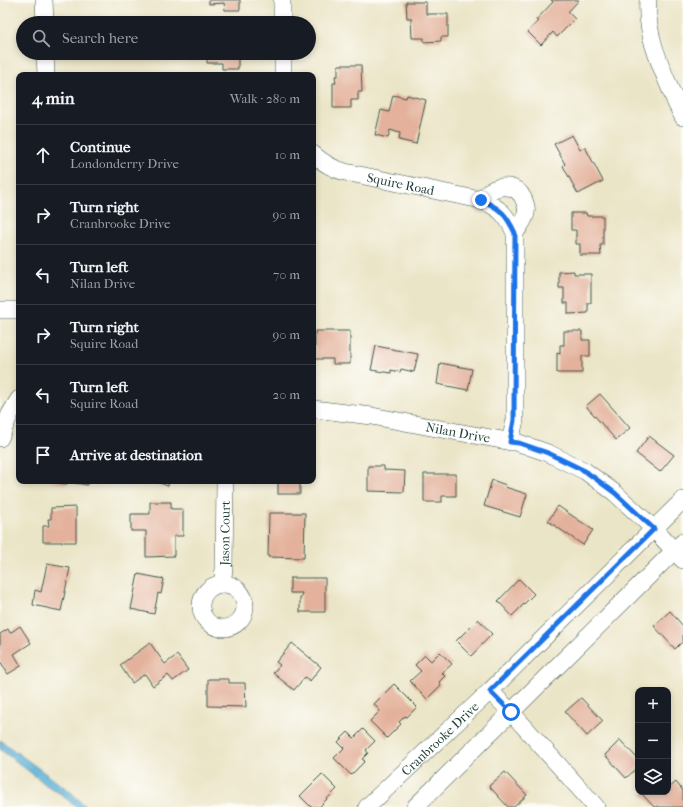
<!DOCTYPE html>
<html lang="en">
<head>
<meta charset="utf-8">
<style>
  body { margin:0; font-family:"IM FELL French Canon",serif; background:#242831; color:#f1f3f6 }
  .controls { position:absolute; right:12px; bottom:12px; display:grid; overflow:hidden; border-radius:8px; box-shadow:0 2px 6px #0003 }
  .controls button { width:36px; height:36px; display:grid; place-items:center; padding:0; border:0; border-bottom:1px solid #363941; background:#171b24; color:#f1f3f6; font:20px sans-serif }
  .stop { position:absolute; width:12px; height:12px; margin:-9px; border:3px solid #1a73e8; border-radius:50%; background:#fff }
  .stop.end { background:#1a73e8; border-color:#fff; box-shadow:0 1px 4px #0008 }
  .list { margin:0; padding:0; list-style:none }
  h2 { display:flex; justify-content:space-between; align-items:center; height:52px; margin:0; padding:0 16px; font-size:17px }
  h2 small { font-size:13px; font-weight:400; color:#9ea1a6 }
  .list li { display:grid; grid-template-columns:26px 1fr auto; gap:12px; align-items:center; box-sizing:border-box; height:60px; padding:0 16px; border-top:1px solid #363941 }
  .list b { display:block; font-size:15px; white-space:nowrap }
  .list p { margin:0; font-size:13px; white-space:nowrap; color:#9ea1a6 }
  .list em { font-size:13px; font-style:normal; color:#9ea1a6 }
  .icon { flex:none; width:22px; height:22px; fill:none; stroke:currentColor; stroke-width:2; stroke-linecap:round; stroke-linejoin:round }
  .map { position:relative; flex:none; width:683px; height:807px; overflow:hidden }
  .search { position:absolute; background:#171b24; box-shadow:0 2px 6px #0003; left:16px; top:16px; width:300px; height:44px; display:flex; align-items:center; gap:10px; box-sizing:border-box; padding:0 14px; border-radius:22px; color:#9ea1a6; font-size:15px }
  .panel { position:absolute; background:#171b24; box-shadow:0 2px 6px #0003; left:16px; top:72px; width:300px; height:412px; border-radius:8px }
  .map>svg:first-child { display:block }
  .water { fill:#5bb1d8; stroke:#3d7786 }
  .building { fill:#e4b29c }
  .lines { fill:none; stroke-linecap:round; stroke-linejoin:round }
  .minor-casing { stroke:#3e564a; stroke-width:18 }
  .minor { stroke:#fff; stroke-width:17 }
  .route { stroke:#1a73e8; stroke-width:5 }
  .labels { text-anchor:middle; stroke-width:3.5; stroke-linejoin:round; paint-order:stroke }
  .street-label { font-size:13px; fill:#1f3d34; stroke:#fdfcf7 }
</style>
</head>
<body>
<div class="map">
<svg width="683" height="807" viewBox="0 0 683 807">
  <rect width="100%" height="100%" fill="#fdfcf7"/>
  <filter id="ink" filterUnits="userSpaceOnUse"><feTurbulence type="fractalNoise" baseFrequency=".025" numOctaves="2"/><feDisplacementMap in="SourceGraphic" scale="8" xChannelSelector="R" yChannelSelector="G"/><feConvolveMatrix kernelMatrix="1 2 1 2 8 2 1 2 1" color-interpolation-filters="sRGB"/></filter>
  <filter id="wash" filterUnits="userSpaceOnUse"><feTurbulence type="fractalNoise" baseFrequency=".012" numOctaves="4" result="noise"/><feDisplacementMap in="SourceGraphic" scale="16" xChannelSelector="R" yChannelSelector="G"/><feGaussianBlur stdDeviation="0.9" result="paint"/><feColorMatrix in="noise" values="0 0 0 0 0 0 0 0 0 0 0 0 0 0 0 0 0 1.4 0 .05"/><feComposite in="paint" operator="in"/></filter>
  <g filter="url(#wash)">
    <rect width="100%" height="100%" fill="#ebe5c7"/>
    <polygon class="water" points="0,740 72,793 86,807 76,807 61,794 46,785 39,779 0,749"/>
    <g id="blocks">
      <g class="building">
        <polygon points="209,0 240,0 240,10 225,10 224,3 209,4"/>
        <polygon points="551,0 579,0 568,12 575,19 557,37 553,32 541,45 528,32 538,21 536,20 553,2"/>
        <polygon points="406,2 426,2 426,14 448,14 448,37 441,37 441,41 424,42 424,38 412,38 411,18 407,18"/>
        <polygon points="207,53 238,53 238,69 222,69 222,63 207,63"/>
        <polygon points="338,65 361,65 362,92 358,92 358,100 351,100 351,108 333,108 333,83 336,83 335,76 338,76"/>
        <polygon points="393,95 406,98 407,95 426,100 416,144 399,140 400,133 390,130 388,138 375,135 381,110 389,112"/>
        <polygon points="572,135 580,150 585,147 603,181 578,194 563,166 565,164 554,144"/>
        <polygon points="571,213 586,213 587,216 603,216 603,245 600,245 601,255 580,255 580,244 576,244 576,230 571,230"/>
        <polygon points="574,271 574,274 591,274 591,303 588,303 588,313 568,314 568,303 564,303 564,288 559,288 559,272"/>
        <polygon points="315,331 350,331 350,364 333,364 333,359 315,359"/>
        <polygon points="564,331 582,331 582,340 590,340 590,356 582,356 582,373 557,373 557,353 560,354 560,345 564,345"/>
        <polygon points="376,346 418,354 414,372 401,369 400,372 391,370 391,373 371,370"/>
        <polygon points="440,363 472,369 468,390 437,384"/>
        <polygon points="600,394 630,428 616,440 586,406"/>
        <polygon points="649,436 674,455 660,472 636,453"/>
        <polygon points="368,466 384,466 384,470 405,471 404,492 368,491"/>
        <polygon points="424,474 456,474 456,496 442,496 442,502 424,502"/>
        <polygon points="492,480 506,485 505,487 527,494 520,517 484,506"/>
        <polygon points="52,481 67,481 67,484 52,482"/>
        <polygon points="70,481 88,481 87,485 69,482"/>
        <polygon points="154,481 169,481 168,486"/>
        <rect x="278" y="481" width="22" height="13"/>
        <polygon points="150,502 171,502 171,509 183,509 183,536 174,536 174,556 146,557 146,531 131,531 131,514 150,514"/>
        <polygon points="558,506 593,530 583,545 548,521"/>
        <polygon points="76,507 76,542 43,542 43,526 49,526 48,519 51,519 51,508"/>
        <polygon points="269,513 305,513 304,558 268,557"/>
        <polygon points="47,564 70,568 61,611 33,605 35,590 41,592"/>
        <polygon points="138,574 164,579 161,594 158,593 154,614 131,609"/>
        <polygon points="290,578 325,578 325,612 300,612 300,597 301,597 302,593 290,593"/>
        <polygon points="519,579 534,594 512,616 498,601"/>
        <polygon points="670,611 683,626 683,641 675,649 654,626"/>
        <polygon points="478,619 492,634 471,656 456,641"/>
        <polygon points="20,626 31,643 14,654 21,666 8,674 0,661 0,634 8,629 10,633"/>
        <polygon points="150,643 165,664 177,655 188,670 173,681 168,675 153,686 145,674 132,683 120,665"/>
        <polygon points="292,643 321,667 310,681 305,677 294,690 273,673 280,665 276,662"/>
        <polygon points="440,652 452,664 442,673 445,676 439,682 441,685 427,699 410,681 421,671 415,665 425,655 431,661"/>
        <polygon points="208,679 229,679 229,683 245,683 246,707 208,706"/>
        <polygon points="394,684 417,707 407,717 405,716 399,722 401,724 387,738 370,721 380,711 374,704"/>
        <polygon points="581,698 603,721 587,736 565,712"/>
        <polygon points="363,729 375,741 366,750 368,753 362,759 365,761 351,775 334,758 344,748 338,742 348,732 354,738"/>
        <polygon points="620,740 638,759 638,767 626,778 605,755"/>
        <polygon points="505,772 527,795 514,807 508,807 489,786"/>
        <polygon points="322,774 337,789 319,807 311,807 300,796"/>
        <polygon points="676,782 683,791 683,807 659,807 658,806 656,807 654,807 642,794 644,792 668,792 668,787 669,788"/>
      </g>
    </g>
  </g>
  <g filter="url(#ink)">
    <use href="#blocks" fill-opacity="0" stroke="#3e564a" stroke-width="1"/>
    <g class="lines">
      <g class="minor-casing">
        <g id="minor">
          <polyline points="44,0 45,23"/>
          <polyline points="282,0 282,23"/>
          <path d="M648 0C645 36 663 70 676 103L683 100"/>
          <polyline points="45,53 46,75"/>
          <polyline points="283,53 283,75"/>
          <polyline points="676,103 683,117"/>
          <path id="s1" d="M313 154C323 163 333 169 345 172L481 200C500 208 506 214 515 233V420L510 442"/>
          <path d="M481 200C484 197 487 194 490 191 501 184 517 185 523 198 525 202 527 209 526 213 525 220 519 227 515 233"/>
          <polyline points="0,310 19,310"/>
          <path id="s2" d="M313 409 372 416 452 431 519 443 548 453 585 471 615 493 654 529 683 560"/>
          <polyline points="0,438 10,414 19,399"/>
          <path id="s3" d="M222 584 224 569 225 481"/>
          <circle cx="223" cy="606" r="22"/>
          <polyline points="490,691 511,712 596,807"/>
          <path id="s4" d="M367 807 490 691 683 500"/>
          <polyline points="415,807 683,542"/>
        </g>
      </g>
      <use href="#minor" class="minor"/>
    </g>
  </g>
  <g class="lines" filter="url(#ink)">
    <path class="route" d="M481 200C500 208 506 214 515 233L514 420 510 442 519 443 548 453 585 471 615 493 654 529 490 691 511 712"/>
  </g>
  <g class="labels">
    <g class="street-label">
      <text dy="5" stroke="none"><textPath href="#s1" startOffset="94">Squire Road</textPath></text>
      <text dy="5" stroke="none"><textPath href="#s2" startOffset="147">Nilan Drive</textPath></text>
      <text dy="5" stroke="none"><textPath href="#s3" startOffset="51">Jason Court</textPath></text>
      <text dy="5" stroke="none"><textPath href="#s4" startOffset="100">Cranbrooke Drive</textPath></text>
    </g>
  </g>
</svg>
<div class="controls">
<button>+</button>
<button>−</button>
<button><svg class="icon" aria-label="layers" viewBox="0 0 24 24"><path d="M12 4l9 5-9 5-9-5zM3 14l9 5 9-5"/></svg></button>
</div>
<div class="stop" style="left:511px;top:712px"></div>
<div class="stop end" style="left:481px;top:200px"></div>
<div class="search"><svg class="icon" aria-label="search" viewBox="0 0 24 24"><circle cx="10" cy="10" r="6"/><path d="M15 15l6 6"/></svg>Search here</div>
<section class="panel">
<h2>4 min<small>Walk · 280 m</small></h2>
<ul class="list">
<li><svg class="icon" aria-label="ahead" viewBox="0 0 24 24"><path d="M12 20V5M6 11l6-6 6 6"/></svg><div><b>Continue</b><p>Londonderry Drive</p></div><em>10 m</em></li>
<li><svg class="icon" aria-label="right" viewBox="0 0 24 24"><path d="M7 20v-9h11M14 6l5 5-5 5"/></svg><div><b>Turn right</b><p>Cranbrooke Drive</p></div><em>90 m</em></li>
<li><svg class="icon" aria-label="left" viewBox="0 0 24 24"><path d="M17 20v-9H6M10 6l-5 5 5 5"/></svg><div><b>Turn left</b><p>Nilan Drive</p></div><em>70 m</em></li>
<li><svg class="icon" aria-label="right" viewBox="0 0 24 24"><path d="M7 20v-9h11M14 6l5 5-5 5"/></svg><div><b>Turn right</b><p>Squire Road</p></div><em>90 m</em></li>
<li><svg class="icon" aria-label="left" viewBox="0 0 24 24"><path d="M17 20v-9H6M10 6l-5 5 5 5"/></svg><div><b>Turn left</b><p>Squire Road</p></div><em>20 m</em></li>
<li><svg class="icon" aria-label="arrive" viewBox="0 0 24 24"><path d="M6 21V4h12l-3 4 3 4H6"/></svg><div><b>Arrive at destination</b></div></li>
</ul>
</section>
</div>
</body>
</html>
